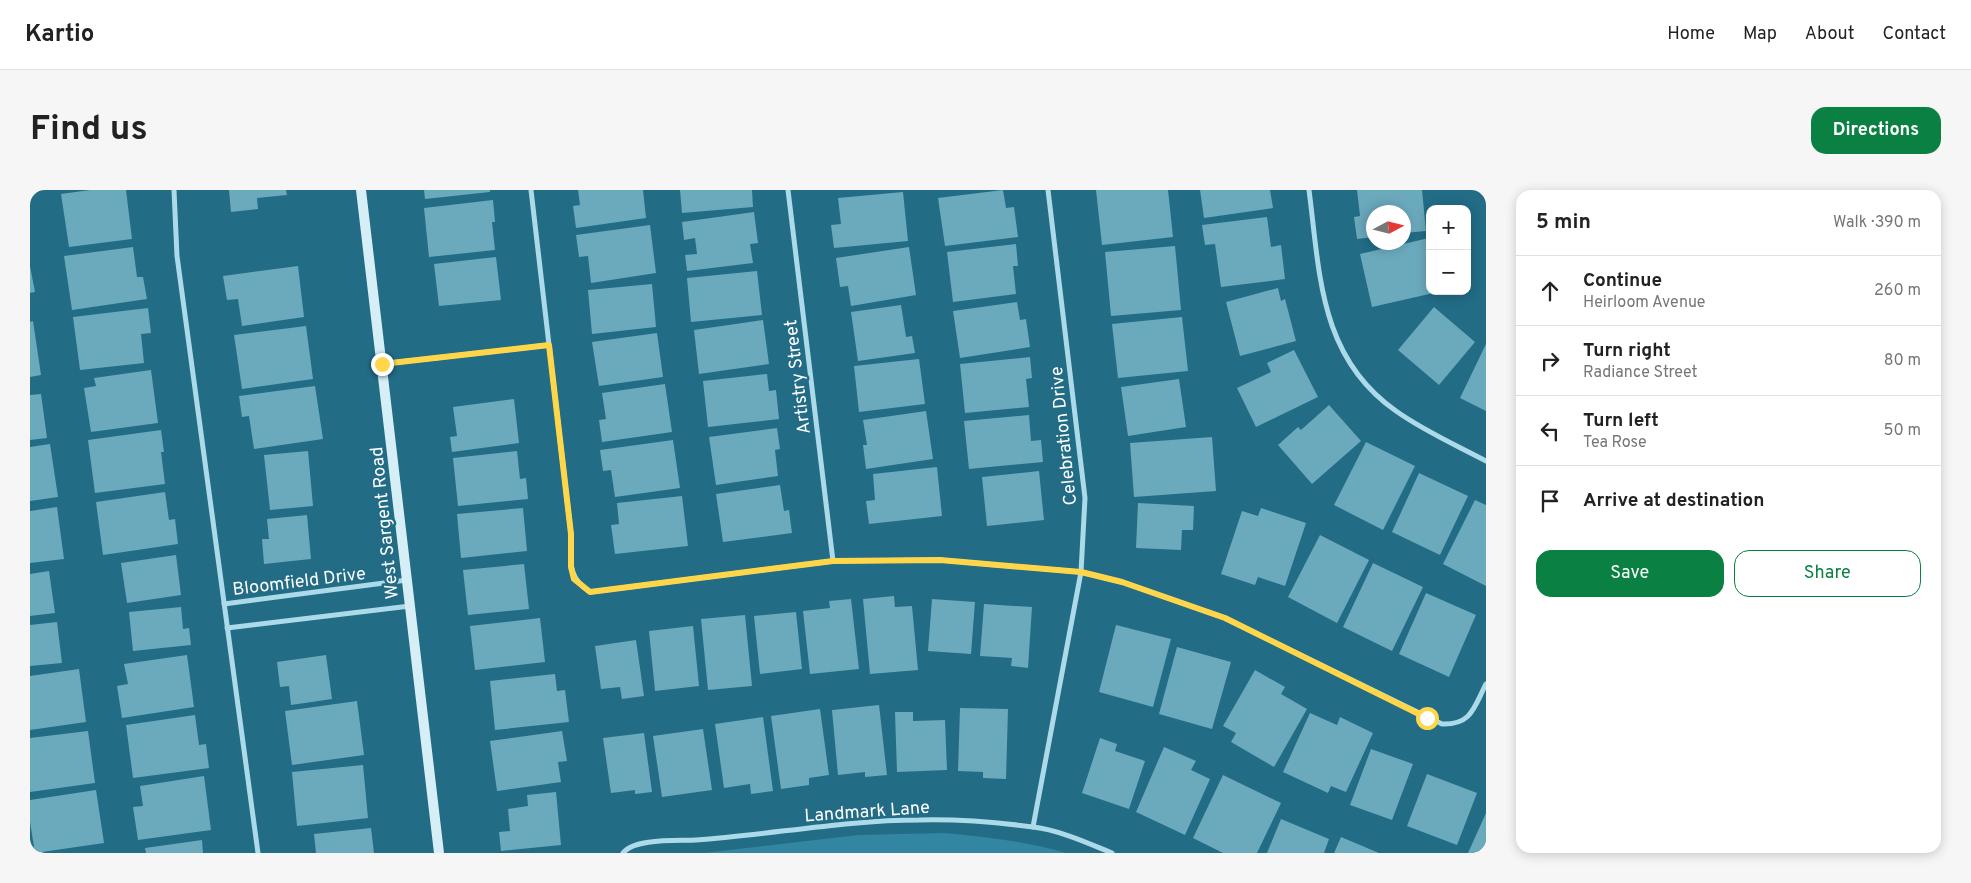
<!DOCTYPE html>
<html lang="en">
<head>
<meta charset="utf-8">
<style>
  body { margin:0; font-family:Overpass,sans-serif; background:#f6f6f6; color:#222 }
  .controls { position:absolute; right:15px; top:15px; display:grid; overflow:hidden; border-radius:10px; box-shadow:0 2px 12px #0003 }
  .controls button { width:45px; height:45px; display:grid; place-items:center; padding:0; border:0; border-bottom:1px solid #e0e0e0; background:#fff; color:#222; font:25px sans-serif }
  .compass { position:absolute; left:1336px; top:15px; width:45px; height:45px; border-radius:50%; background:#fff; box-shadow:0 2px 12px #0003; rotate:83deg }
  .stop { position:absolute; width:15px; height:15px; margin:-11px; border:4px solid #ffd54a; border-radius:50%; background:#fff }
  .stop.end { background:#ffd54a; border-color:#fff; box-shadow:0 1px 5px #0008 }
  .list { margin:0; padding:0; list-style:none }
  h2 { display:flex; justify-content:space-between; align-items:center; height:65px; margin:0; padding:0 20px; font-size:21px }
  h2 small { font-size:16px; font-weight:400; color:#767676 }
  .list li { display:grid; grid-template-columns:32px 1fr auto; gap:15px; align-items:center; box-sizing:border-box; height:70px; padding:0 20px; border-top:1px solid #e0e0e0 }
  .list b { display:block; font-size:19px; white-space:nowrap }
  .list p { margin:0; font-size:16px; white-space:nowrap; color:#767676 }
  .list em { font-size:16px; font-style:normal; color:#767676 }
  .actions { display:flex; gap:10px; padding:15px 20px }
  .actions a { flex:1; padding:11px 0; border:1px solid #0b8043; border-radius:15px; text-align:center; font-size:18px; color:#0b8043 }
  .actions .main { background:#0b8043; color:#fff }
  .icon { flex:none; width:28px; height:28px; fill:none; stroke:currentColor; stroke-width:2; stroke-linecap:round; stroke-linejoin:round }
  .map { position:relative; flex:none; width:1456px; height:663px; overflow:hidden; border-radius:15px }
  header { display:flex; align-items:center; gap:30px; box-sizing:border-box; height:70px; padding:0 25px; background:#fff; border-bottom:1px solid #e0e0e0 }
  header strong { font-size:24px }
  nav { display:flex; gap:28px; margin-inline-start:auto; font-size:18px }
  .intro { display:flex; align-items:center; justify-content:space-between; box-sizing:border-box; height:120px; padding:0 30px }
  h1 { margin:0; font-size:35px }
  .button { padding:12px 22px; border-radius:15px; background:#0b8043; color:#fff; font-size:18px; font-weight:700 }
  main { display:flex; gap:30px; padding:0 30px }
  aside { flex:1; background:#fff; border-radius:15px; box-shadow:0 2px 12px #0003 }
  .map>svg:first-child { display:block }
  .green { fill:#3386a2 }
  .building { fill:#6ba9bd }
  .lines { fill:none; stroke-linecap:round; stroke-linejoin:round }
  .street { stroke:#acdae9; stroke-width:5 }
  .secondary { stroke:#d6eff7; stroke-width:10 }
  .route { stroke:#ffd54a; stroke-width:6 }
  .labels { text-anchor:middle; stroke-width:5; stroke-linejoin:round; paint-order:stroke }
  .street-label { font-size:18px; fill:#fff; stroke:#226c86 }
</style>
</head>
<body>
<header>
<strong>Kartio</strong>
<nav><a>Home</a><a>Map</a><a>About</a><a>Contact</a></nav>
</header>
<div class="intro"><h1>Find us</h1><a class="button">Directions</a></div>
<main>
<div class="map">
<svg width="1456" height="663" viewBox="0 0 1456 663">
  <rect width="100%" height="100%" fill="#226c86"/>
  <path class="green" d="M914 643C955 647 996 651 1036 663H674L828 645Z"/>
  <g class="building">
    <polygon points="60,0 96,0 102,49 39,57 31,4"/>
    <polygon points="199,0 256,0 257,5 227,8 228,19 201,22"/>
    <polygon points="394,0 460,0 460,2 395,9"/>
    <polygon points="548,0 613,0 616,28 546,38 543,16 550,15"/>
    <polygon points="650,0 722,0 723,17 652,23"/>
    <polygon points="973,0 976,18 984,17 988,47 915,56 908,8"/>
    <polygon points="1066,0 1138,0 1143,47 1072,55"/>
    <polygon points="1170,0 1240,0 1243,18 1174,28"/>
    <polygon points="1327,0 1392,0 1396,41 1374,43 1374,22 1344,22 1344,47 1327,49 1324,27 1330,26"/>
    <polygon points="873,2 878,51 804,58 801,35 811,34 808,8"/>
    <polygon points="463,10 465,32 462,32 465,60 399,67 394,18"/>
    <polygon points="724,22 728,53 720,54 723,73 657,81 655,65 667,64 665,48 654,50 652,32"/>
    <polygon points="1237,27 1241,57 1251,55 1255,89 1191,97 1185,54 1175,55 1172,35"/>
    <polygon points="620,35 626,83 561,93 558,66 549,67 546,45"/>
    <polygon points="1399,48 1400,101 1408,102 1342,117 1330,64"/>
    <polygon points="986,54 988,76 983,76 986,104 923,112 917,62"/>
    <polygon points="1145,56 1151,120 1081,126 1075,62"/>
    <polygon points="103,57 107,87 113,87 117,109 42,120 34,66"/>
    <polygon points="879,57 886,105 821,116 818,96 810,97 806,68"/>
    <polygon points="466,67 471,110 409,116 404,74"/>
    <polygon points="0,76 5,102 0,103"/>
    <polygon points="268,76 274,127 212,136 208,109 197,110 193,86"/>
    <polygon points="727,81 732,125 661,132 657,88"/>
    <polygon points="622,94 626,137 562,144 558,100"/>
    <polygon points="1248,98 1251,111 1255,109 1266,151 1210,166 1196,112"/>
    <polygon points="987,112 990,130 996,129 1000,157 930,168 923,121"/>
    <polygon points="871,115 876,147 882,146 885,163 828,171 821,122"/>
    <polygon points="1404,117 1445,152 1409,195 1368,160"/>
    <polygon points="118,118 121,143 111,144 114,173 50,180 43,127"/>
    <polygon points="1152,127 1158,181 1088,188 1082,134"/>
    <polygon points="733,130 739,174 669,184 664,140"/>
    <polygon points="3,131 11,185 0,187 0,132"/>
    <polygon points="276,136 283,189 212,199 204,145"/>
    <polygon points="627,143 633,187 569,196 562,152"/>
    <polygon points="1456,154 1456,221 1430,208"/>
    <polygon points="1264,160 1288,207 1226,237 1207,198 1241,182 1237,173"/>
    <polygon points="1000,167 1002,188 996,189 999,217 935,223 930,174"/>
    <polygon points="889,169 895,214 829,222 824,176"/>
    <polygon points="121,180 128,233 61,242 54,198 66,196 64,188"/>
    <polygon points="737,184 739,201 746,200 749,229 678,237 673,191"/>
    <polygon points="1149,189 1156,237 1098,246 1091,197"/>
    <polygon points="635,194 642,242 572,252 569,230 576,229 572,203"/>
    <polygon points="285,196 293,249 224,259 219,226 212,227 209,206"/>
    <polygon points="11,204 17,248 0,250 0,205"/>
    <polygon points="484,209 489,253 422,262 420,247 427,246 423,217"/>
    <polygon points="1299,215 1331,251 1282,294 1248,255 1268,237 1271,240"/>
    <polygon points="896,221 903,269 836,279 833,255 837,255 833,230"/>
    <polygon points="999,225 1001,251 1011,250 1013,272 939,279 934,231"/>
    <polygon points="747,238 750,259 745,260 748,286 686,295 679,247"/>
    <polygon points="131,240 134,262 131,262 135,294 65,303 58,250"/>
    <polygon points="1182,247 1186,301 1104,307 1100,253"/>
    <polygon points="643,250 650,298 585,307 581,280 573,281 570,260"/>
    <polygon points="1336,252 1385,276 1353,340 1304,315"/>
    <polygon points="20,254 28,307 0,311 0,257"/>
    <polygon points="278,261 283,316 240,320 234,265"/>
    <polygon points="487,261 490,289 496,288 498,309 428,316 423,268"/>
    <polygon points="907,277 912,326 839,334 836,311 845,310 843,284"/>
    <polygon points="1009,281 1014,330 957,336 952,287"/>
    <polygon points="1389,283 1438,306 1410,365 1362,342"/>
    <polygon points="750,295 754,321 759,320 762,343 693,352 686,304"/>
    <polygon points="135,302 139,330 145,329 148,354 73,365 66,312"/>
    <polygon points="652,306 658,356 585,364 581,335 589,334 587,313"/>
    <polygon points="1445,310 1456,315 1456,396 1413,374"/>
    <polygon points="1108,313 1164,316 1163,340 1152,340 1151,360 1106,358"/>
    <polygon points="27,317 34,369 0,373 0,321"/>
    <polygon points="493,318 497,361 431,368 427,324"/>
    <polygon points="1231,318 1276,333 1255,396 1228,387 1225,395 1191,384 1212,321 1228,326"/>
    <polygon points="277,325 281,369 234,374 232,349 239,349 237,329"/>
    <polygon points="1290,345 1339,370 1307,433 1258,407"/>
    <polygon points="146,365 151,405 97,413 91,373"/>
    <polygon points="1343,373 1393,397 1362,461 1313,437"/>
    <polygon points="494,374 499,419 438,425 433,380"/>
    <polygon points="19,381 25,423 0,426 0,384"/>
    <polygon points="1396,403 1446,425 1419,487 1369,464"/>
    <polygon points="864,406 865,417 882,416 888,480 840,484 833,409"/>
    <polygon points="821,409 829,479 780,484 773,421 800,418 799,411"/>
    <polygon points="902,409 945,412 941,464 898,461"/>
    <polygon points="954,414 1002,417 998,478 981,476 982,468 950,466"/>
    <polygon points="151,417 153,439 159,438 161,455 103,461 99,422"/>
    <polygon points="766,422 772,479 730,484 724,426"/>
    <polygon points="715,425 722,496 678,500 671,429"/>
    <polygon points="510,428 515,472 445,480 440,436"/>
    <polygon points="27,432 32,473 0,476 0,435"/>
    <polygon points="1086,435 1141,449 1123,517 1069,502"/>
    <polygon points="663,436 669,496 625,501 619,441"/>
    <polygon points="606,450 614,506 592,509 590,497 571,499 565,456"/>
    <polygon points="1147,457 1201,472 1182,539 1129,524"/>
    <polygon points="157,465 164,517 92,528 87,496 98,494 94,474"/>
    <polygon points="296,465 302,509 261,515 259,496 250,497 247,472"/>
    <polygon points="49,479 56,532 0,540 0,486"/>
    <polygon points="1225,480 1255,497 1251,504 1277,519 1244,577 1201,552 1206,543 1193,536"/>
    <polygon points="525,484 527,501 535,500 539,532 465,540 460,491"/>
    <polygon points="327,511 334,565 262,575 255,521"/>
    <polygon points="849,515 857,585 835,587 835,582 808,585 802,520"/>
    <polygon points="930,518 978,519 976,589 953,588 953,582 928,581"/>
    <polygon points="790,519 799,585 779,588 779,595 751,599 741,526"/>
    <polygon points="865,522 883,522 883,531 915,530 917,580 867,582"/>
    <polygon points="1280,523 1307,535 1310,527 1343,543 1316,602 1301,596 1298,603 1253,582"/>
    <polygon points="165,525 169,555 176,554 179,578 103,588 96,535"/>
    <polygon points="733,527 743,601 721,604 720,594 694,598 685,534"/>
    <polygon points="673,539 682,600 632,607 623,546"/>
    <polygon points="58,541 65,593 0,602 0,548"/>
    <polygon points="532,541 537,571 528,572 531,592 467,601 460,551"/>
    <polygon points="614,543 622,602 605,604 605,600 581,603 573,548"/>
    <polygon points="1070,548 1087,554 1085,561 1115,571 1099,619 1052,603"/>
    <polygon points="1134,557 1166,571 1161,580 1180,589 1155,645 1106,622"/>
    <polygon points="1341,559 1383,574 1362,630 1320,615"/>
    <polygon points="333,575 338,628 267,636 262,582"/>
    <polygon points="1397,584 1447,603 1427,655 1377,636"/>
    <polygon points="1193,585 1251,613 1227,663 1193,663 1163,648"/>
    <polygon points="174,586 181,640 108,650 103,617 113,616 110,596"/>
    <polygon points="66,600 74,653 5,663 0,632 0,610"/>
    <polygon points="526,602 531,655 471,661 469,642 480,641 478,619 498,616 497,605"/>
    <polygon points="1456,623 1456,663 1438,663"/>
    <polygon points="1251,629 1299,649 1294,663 1237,663"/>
    <polygon points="341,638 344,663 286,663 284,644"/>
    <polygon points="1311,647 1349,663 1304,663"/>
    <polygon points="172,650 173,663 116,663 115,658"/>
  </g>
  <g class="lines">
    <g class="street">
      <polyline points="144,0 147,66 228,663"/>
      <path d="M501 0 541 344C541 369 536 387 560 402L803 371 910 370 1051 382 1092 392 1195 428 1412 534C1442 535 1444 517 1456 494"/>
      <polyline points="758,0 803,371"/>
      <path d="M1279 0C1290 84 1289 167 1366 221 1394 241 1426 255 1456 271"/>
      <polyline points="352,174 519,155"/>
      <polyline points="194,414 377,390"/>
      <polyline points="197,438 380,416"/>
      <polyline points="1003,637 1051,382 1055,308 1018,0"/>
      <path d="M593 663C604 648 647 651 666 650 740 645 814 630 889 630 927 629 965 632 1003 637 1029 640 1058 653 1082 663"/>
    </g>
    <polyline class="secondary" points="331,0 409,663"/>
  </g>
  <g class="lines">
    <polyline class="route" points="352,174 519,155 541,344 541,377 544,389 560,402 803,371 910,370 1051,382 1092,392 1195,428 1397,528"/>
  </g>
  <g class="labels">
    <g class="street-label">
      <text transform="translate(767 187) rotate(-97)" y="6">Artistry Street</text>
      <text transform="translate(1033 246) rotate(-96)" y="6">Celebration Drive</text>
      <text transform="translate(354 333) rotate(-96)" y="6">West Sargent Road</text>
      <text transform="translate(269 391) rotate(-7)" y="6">Bloomfield Drive</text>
      <text transform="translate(837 621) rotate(-4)" y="6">Landmark Lane</text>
    </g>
  </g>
</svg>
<div class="controls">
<button>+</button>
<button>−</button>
</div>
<svg class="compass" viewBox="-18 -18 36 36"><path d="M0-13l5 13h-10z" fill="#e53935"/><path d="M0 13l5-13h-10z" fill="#767676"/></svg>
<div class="stop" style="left:1397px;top:528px"></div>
<div class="stop end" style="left:352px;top:174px"></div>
</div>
<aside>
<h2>5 min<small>Walk · 390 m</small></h2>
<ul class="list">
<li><svg class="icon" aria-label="ahead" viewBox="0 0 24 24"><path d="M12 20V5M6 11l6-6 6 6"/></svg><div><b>Continue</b><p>Heirloom Avenue</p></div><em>260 m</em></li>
<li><svg class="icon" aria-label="right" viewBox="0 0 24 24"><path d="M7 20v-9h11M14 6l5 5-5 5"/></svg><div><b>Turn right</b><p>Radiance Street</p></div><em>80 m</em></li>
<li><svg class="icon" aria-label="left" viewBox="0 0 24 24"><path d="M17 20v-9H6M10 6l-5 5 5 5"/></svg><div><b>Turn left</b><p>Tea Rose</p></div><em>50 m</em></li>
<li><svg class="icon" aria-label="arrive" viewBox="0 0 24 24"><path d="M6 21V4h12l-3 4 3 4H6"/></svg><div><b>Arrive at destination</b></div></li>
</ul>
<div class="actions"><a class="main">Save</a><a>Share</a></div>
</aside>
</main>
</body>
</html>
